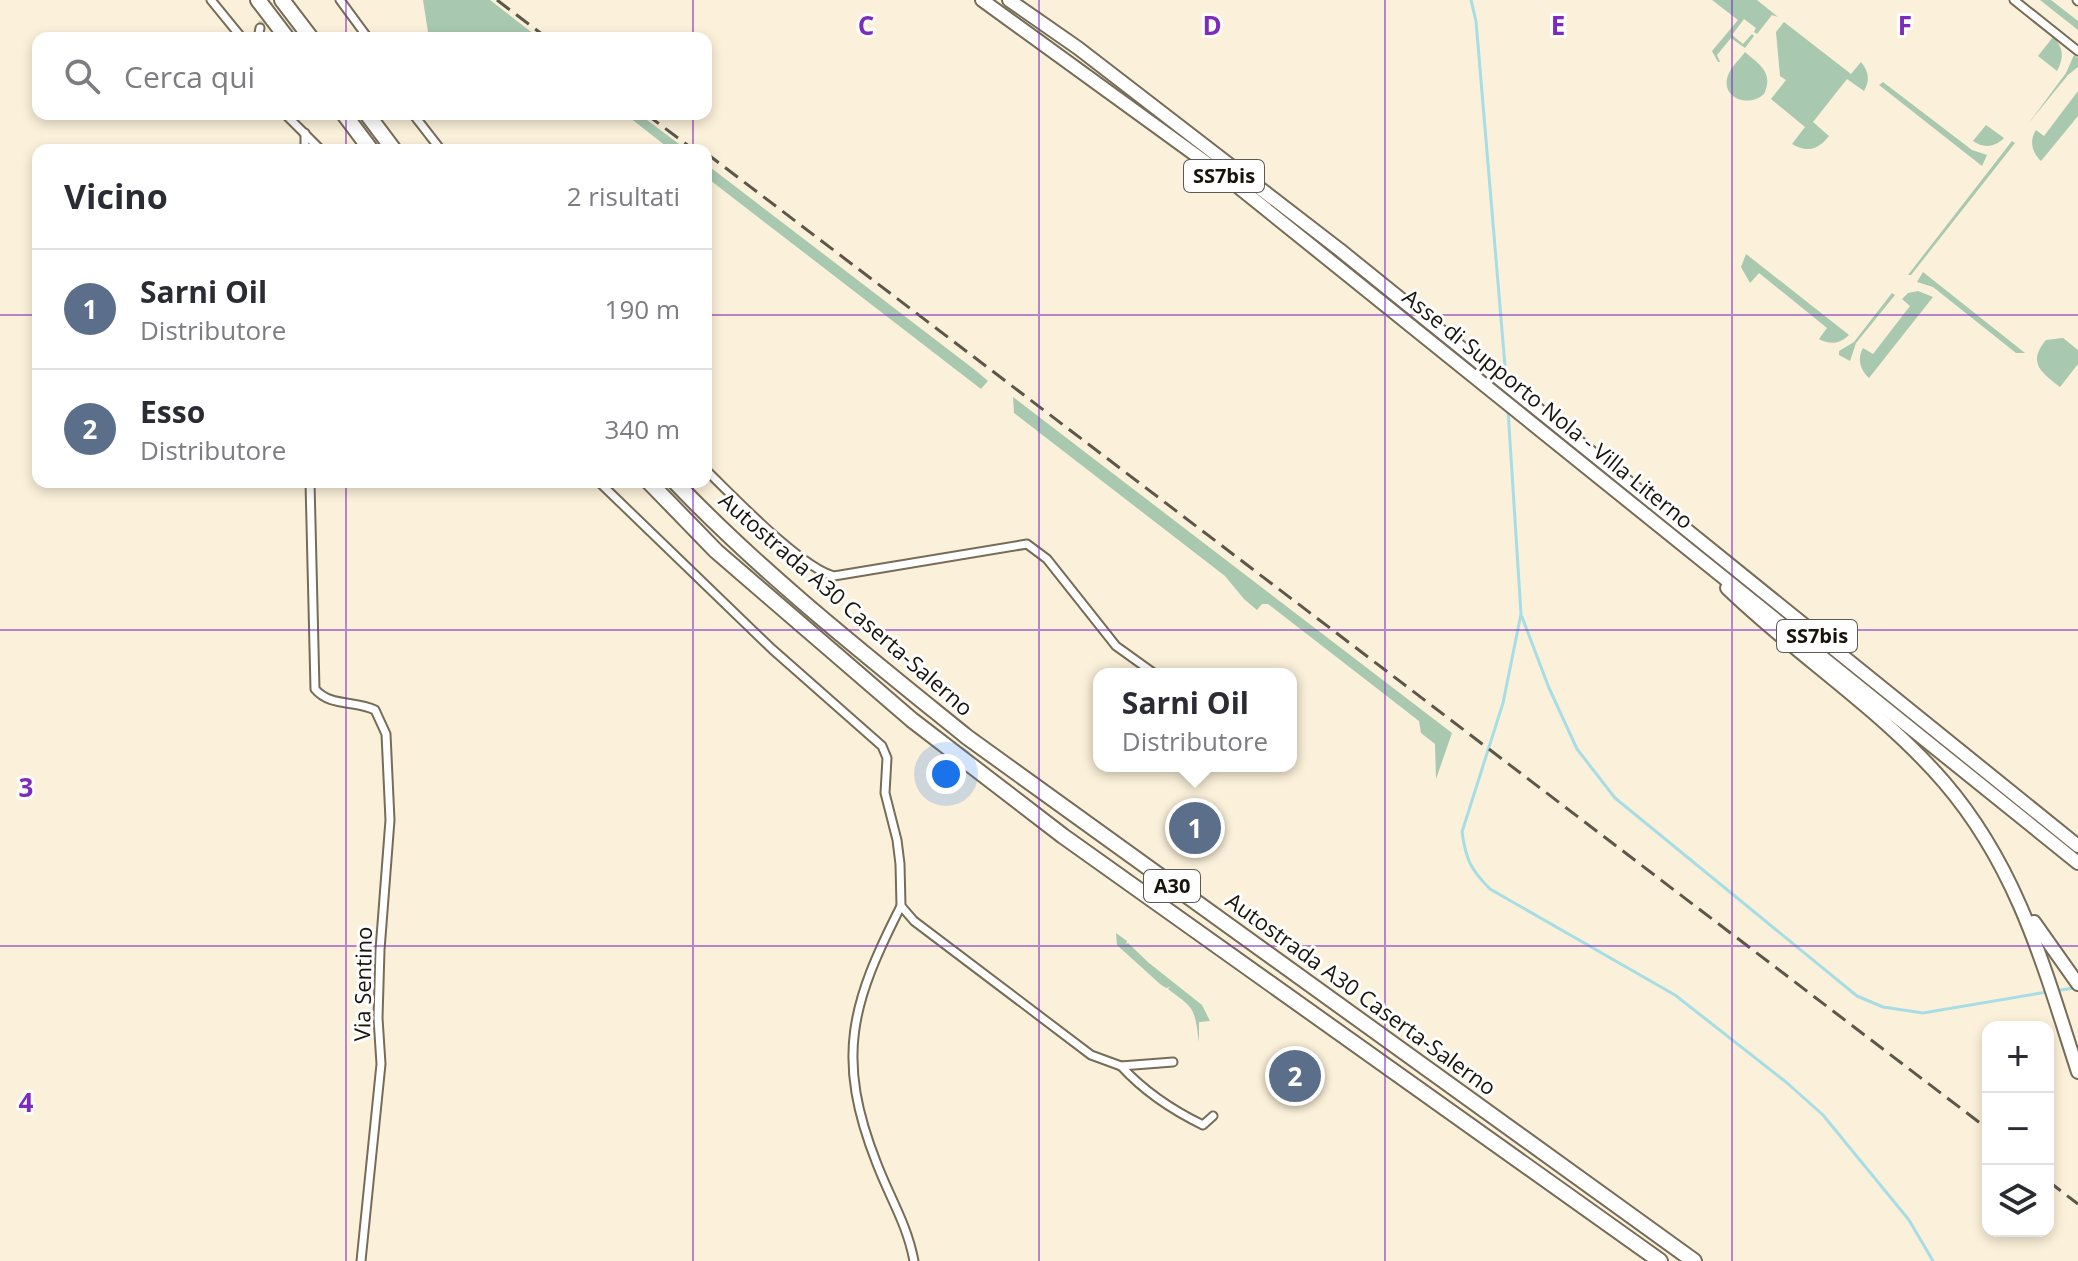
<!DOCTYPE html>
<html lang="it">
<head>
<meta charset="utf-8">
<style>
  body { margin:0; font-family:"Open Sans",sans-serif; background:#f7f7f7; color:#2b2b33 }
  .controls { position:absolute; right:24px; bottom:24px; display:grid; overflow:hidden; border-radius:16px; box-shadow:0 4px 12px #0003 }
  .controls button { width:72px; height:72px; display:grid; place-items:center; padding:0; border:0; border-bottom:2px solid #e1e1e2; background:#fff; color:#2b2b33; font:40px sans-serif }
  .you { position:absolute; left:946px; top:774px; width:28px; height:28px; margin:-20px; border:6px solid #fff; border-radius:50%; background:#1a73e8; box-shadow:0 0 0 12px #1a73e833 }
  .badge { display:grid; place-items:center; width:52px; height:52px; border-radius:50%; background:#a6420b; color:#fff; font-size:26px; font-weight:700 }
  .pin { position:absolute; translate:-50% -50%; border:4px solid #fff; box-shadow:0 2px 8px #0006 }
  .popup { position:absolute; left:1093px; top:668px; width:204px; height:104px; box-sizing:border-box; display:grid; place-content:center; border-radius:16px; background:#fff; filter:drop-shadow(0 2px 6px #0005); font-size:26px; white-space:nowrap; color:#7c7c81 }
  .popup b { font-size:30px; color:#2b2b33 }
  .popup::after { content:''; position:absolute; left:50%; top:100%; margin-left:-16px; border:16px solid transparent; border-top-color:#fff }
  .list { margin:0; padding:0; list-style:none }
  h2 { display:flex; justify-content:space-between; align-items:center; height:104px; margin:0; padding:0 32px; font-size:34px }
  h2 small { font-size:26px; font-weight:400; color:#7c7c81 }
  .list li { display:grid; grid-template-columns:52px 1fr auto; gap:24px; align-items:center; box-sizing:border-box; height:120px; padding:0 32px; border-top:2px solid #e1e1e2 }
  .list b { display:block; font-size:30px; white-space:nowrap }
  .list p { margin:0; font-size:26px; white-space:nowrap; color:#7c7c81 }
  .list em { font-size:26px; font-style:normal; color:#7c7c81 }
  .icon { flex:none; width:44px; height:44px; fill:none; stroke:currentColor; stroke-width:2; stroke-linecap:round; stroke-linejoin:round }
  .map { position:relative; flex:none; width:2078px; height:1261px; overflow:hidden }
  .search { position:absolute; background:#fff; box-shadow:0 4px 12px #0003; left:32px; top:32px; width:680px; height:88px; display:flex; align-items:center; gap:20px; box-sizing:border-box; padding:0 28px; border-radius:16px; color:#7c7c81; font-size:30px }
  .panel { position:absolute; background:#fff; box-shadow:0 4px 12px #0003; left:32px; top:144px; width:680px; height:344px; border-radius:16px }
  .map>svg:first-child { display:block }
  .green { fill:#a8c8af }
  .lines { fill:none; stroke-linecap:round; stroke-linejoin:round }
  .stream { stroke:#a7dee6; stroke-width:3 }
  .minor-tunnel { stroke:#d9cfba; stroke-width:7; stroke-dasharray:7 3.5; stroke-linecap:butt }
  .minor-casing { stroke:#766c57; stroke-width:11 }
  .trunk-casing { stroke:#766c57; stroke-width:16 }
  .motorway-casing { stroke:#766c57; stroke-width:18 }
  .minor { stroke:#fff; stroke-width:7 }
  .trunk { stroke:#fff; stroke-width:12 }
  .motorway { stroke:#fff; stroke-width:14 }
  .rail { stroke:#5d574a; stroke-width:3; stroke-dasharray:16 8; stroke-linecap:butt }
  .grid { fill:none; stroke:#7b2cbf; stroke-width:2; stroke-opacity:0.55 }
  .labels { text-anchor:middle; stroke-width:6; stroke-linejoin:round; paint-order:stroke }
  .shield { fill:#fefefe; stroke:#5d5a55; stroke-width:2 }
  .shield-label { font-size:20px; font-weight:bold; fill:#18140c }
  .street-label { font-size:22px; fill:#18140c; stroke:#fefefe }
  .grid-label { font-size:26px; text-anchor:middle; font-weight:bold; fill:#7b2cbf; stroke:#fefefe; stroke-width:6; stroke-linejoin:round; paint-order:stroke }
</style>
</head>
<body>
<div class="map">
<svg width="2078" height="1261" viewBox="0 0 2078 1261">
  <rect width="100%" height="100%" fill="#fbf0d9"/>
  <g class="green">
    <polygon points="423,0 490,0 539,38 525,38 518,32 428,32"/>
    <polygon points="1712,0 1757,0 1778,17 1772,15 1757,34 1754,32 1756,28 1744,19 1732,35 1743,44 1752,34 1754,36 1745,48 1731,38 1717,55 1720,62 1718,62 1712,51 1738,20"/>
    <polygon points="2040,0 2051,0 2078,21 2078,30"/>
    <path d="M1784 22 1851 74 1861 62C1869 71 1870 81 1864 91L1847 79 1813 122 1829 136C1818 150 1807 153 1792 144L1805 127 1771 99 1786 80 1780 76 1776 32Z"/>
    <path d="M2053 37C2064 47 2064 58 2057 71L2038 56Z"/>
    <path d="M1745 52C1760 65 1774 73 1764 94 1748 109 1718 97 1729 73 1732 66 1740 59 1745 52Z"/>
    <polygon points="2074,55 2078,58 2078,67 2068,75 2028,124 2066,73"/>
    <polygon points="1883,82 1972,150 1987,155 1982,166 1879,85"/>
    <path d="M2078 91V116L2041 161C2032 152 2029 141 2036 130L2044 136Z"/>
    <polygon points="625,114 639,114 687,150 671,150"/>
    <path d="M1986 125 2004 138C1994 148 1983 148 1973 141Z"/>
    <polygon points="2012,141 2015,143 1911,275 1908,275"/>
    <polygon points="706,164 975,370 988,381 981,389 706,177"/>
    <path d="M1746 254 1755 261 1849 335C1840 344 1830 345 1819 339L1827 328 1759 273 1750 283 1741 267Z"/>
    <polygon points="1923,272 2025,353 2016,353 1933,287 1917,282"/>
    <path d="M1918 291 1933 297 1869 378C1860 370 1857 358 1863 348L1873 354 1910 306 1902 299 1908 293Z"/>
    <polygon points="1892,293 1895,295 1856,343 1850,361 1839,355 1839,351 1854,342"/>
    <path d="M2063 338 2078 350V364L2060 387C2041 372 2027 363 2046 340Z"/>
    <polygon points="1013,397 1452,733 1436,779 1435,744 1421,733 1419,721 1268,604 1262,604 1257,610 1244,599 1225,576 1014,413"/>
    <path d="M1116 933 1127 941 1126 944 1128 943 1149 963 1202 1005 1210 1021 1199 1022V1042C1194 1005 1194 1009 1168 989L1170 987 1166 988 1160 984 1117 945Z"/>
  </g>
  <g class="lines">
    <g class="stream">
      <polyline points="1471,0 1476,21 1506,378"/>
      <path d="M1508 410 1521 614 1503 703 1462 832C1466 859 1470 869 1490 889L1675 995 1786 1082 1823 1115 1909 1220 1933 1261"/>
      <polyline points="1522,617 1549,688 1577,749 1615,798 1857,996 1883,1007 1923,1013 2047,992"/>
      <polyline points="2054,991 2074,988"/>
    </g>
    <polyline class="minor-tunnel" points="260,28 270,0"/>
    <g class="minor-casing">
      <g id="minor">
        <polyline points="211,0 242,38"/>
        <polyline points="340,0 368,38"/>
        <polyline points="2014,0 2078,51"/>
        <polyline points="2077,0 2078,1"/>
        <polyline points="258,38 260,28"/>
        <polyline points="285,114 321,150"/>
        <polyline points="413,114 441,150"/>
        <polyline points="305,133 305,150"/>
        <path d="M706 470C733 496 801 568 834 576L1027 544 1047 559 1116 646 1155 674"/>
        <path d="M310 482 315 689C330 707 355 700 375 710L386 734 390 820 380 950 378 1018 381 1064 361 1261"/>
        <polyline points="599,482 772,649 882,746 887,758 885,793 897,840 900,864 901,906 914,921 1091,1055 1121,1066"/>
        <path d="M901 906C851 1004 835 1058 877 1164 890 1198 907 1224 914 1261"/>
        <path d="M1173 1062 1121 1066C1143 1090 1174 1111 1203 1125L1213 1116"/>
      </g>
    </g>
    <g class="trunk-casing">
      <g id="trunk">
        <polyline points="982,0 1226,177 2078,863"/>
        <polyline points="1009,0 1078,48 1340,250 2078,846"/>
        <path d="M1727 588C1797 656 1880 708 1944 782 2018 868 2044 967 2078 1072"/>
        <polyline points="2034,922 2078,984"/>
      </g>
    </g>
    <g class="motorway-casing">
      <g id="motorway">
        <polyline points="258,0 287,38"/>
        <polyline points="282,0 311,38"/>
        <polyline points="344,114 371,150"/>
        <polyline points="367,114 394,150"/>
        <polyline points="649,482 716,551 912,720 1063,836 1660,1261"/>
        <path d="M675 482C764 575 867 656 967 737L1694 1261"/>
      </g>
    </g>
    <use href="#minor" class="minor"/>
    <use href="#trunk" class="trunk"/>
    <use href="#motorway" class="motorway"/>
    <g class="rail">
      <polyline points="497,0 547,38"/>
      <polyline points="646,114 694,150"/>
      <polyline points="706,153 1988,1129"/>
      <polyline points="2048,1181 2078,1204"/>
    </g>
  </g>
  <path class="grid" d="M346 0V38M693 0V38M1039 0V1261M1385 0V1261M1732 0V1261M346 114V150M693 114V150M0 315H38M706 315H2078M346 482V1261M693 482V1261M0 630H2078M0 946H2078"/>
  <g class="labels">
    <g class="shield">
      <rect x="1184" y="160" width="80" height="32" rx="6"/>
      <rect x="1777" y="620" width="80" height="32" rx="6"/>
      <rect x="1144" y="870" width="56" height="32" rx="6"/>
    </g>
    <g class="shield-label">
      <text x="1224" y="183">SS7bis</text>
      <text x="1817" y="643">SS7bis</text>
      <text x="1172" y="893">A30</text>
    </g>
    <g class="street-label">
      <text transform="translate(1548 409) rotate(39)" y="8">Asse di Supporto Nola - Villa Literno</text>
      <text transform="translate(846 604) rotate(41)" y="8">Autostrada A30 Caserta-Salerno</text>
      <text transform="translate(363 984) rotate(-89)" y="8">Via Sentino</text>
      <text transform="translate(1361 994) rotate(36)" y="8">Autostrada A30 Caserta-Salerno</text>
    </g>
  </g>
  <g class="grid-label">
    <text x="866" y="35">C</text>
    <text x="1212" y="35">D</text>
    <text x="1558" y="35">E</text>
    <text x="1905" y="35">F</text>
    <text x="26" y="797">3</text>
    <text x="26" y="1112">4</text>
  </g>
</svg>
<div class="controls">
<button>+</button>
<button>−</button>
<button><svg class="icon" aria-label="layers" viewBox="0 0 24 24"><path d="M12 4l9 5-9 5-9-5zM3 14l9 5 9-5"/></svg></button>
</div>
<div class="you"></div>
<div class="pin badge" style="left:1195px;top:828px;background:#5c6f8a">1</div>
<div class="popup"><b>Sarni Oil</b>Distributore</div>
<div class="pin badge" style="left:1295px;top:1076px;background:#5c6f8a">2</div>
<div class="search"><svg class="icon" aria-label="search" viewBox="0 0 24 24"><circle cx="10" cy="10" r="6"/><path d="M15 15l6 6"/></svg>Cerca qui</div>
<section class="panel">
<h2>Vicino<small>2 risultati</small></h2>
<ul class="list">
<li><span class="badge" style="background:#5c6f8a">1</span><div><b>Sarni Oil</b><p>Distributore</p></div><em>190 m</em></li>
<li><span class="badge" style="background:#5c6f8a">2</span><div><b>Esso</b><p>Distributore</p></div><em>340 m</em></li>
</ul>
</section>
</div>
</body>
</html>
